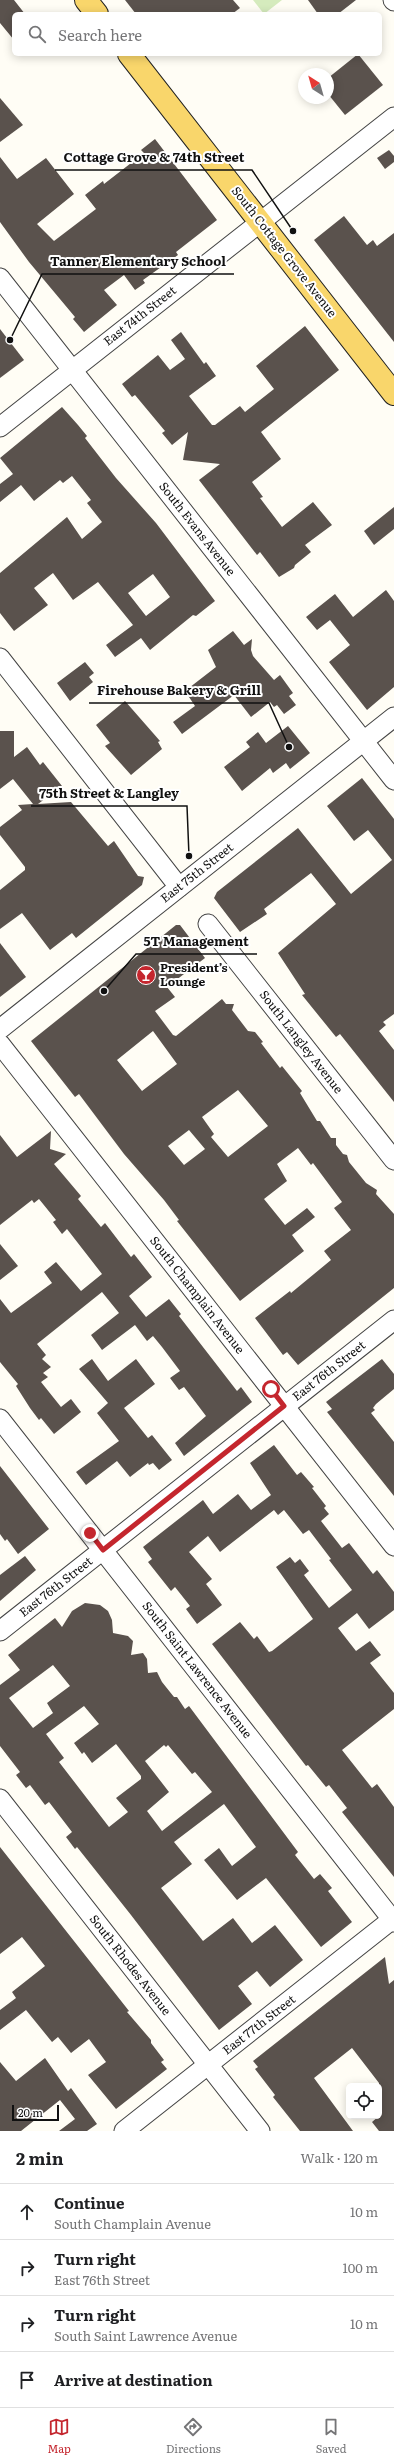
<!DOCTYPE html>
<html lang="en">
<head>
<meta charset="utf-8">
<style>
  body { margin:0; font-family:Literata,serif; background:#f6f6f6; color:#202124 }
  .controls { position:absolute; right:12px; bottom:12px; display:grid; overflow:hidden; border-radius:6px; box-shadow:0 2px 10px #0003 }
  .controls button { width:36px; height:36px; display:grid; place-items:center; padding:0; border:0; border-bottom:1px solid #e0e0e0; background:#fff; color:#202124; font:20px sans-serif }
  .compass { position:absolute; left:298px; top:68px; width:36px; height:36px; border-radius:50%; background:#fff; box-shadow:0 2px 10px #0003; rotate:323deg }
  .scale { position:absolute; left:12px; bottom:10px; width:47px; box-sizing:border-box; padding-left:4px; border:2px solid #111; border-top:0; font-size:11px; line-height:14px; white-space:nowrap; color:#111; -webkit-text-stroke:3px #fff; paint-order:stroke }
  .stop { position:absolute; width:12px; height:12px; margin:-9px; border:3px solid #c4262e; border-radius:50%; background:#fff }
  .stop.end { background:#c4262e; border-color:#fff; box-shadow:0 1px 4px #0008 }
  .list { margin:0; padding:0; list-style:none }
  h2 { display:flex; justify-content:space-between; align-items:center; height:52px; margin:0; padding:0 16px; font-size:17px }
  h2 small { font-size:13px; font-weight:400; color:#757577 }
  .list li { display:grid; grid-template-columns:26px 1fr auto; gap:12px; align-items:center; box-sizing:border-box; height:56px; padding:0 16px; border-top:1px solid #e0e0e0 }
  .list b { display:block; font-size:15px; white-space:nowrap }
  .list p { margin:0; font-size:13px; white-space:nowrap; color:#757577 }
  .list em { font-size:13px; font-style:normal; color:#757577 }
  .icon { flex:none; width:22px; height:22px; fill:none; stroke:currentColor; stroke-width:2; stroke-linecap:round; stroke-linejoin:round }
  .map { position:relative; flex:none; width:394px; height:2131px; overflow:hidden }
  .search { position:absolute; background:#fff; box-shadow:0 2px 10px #0003; left:12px; right:12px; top:12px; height:44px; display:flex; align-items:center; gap:10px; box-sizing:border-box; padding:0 14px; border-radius:6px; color:#757577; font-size:15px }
  .sheet { height:276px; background:#fff }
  nav { display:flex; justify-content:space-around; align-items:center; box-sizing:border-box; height:56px; border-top:1px solid #e0e0e0; background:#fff; font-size:11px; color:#757577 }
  nav a { display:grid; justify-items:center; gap:2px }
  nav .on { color:#c4262e }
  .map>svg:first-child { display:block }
  .green { fill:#d5ebbd }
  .building { fill:#5a524d; fill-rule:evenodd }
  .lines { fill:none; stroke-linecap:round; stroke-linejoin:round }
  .minor-casing { stroke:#444; stroke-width:21 }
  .major-casing { stroke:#222; stroke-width:24 }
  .minor { stroke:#fff; stroke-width:19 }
  .major { stroke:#f9d66b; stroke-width:22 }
  .route { stroke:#c4262e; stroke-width:5 }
  .labels { text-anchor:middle; stroke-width:4; stroke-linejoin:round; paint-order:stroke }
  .street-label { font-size:12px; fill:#111; stroke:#fff }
  .poi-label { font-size:12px; font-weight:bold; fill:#111; stroke:#fff; text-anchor:start }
  .leader { fill:none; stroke:#111; stroke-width:1.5 }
  .callout-dot { fill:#111; stroke:#fff; stroke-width:1.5 }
  .callout-label { font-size:13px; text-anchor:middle; font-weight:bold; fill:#111; stroke:#fff; stroke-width:4; stroke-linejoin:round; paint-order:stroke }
</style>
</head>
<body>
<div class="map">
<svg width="394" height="2131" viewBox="0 0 394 2131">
  <rect width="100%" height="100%" fill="#fffdf5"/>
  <polygon class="green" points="253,0 282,0 264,14"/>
  <g class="building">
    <polygon points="0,0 14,0 25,14 14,14 14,40 0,23"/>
    <polygon points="125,0 233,0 240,8 232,14 136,14"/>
    <polygon points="308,0 356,0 338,14 318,14"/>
    <polygon points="358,54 383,85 345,115 328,94 328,78"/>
    <polygon points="0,98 23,125 0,142"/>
    <polygon points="155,139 217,220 176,252 178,255 143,280 145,283 135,290 124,275 104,290 117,305 84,332 73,319 75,317 29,262 0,222 0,157 17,179 46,158 74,194 37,224 54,241 96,209 85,195 103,181 104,184 144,153 141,150"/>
    <polygon points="389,150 394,156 394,162 385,169 377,158"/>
    <polygon points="344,216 367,245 373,240 377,246 394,233 394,342 314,240"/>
    <polygon points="305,326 339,370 261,432 281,459 252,482 263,497 260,498 282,527 313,502 332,525 305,545 311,552 295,565 294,568 279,577 260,552 257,555 199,480 220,464 183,460 188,432 172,445 162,433 165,431 135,395 132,397 122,384 158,355 170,370 185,359 171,340 181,332 204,364 206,362 216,376 189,396 212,425 215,425 240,406 245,412 274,389 256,366"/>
    <polygon points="0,329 24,360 0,378"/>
    <path d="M62 407 78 425 87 436 85 438 116 478 156 523 215 601 196 616 193 615 150 650 141 638 115 657 106 645 133 625 98 582 73 600 53 573 34 588 48 605 14 631 0 613V573L67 517 82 539 102 522 87 503 91 500 72 476 63 483 60 480 34 501 21 485 0 502V484L13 474 0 458ZM153 574 170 597 146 616 128 593Z"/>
    <polygon points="394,507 394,529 374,545 364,531"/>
    <polygon points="386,590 394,601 394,687 367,710 329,662 350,645 330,620 317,630 306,617 335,594 353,617"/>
    <polygon points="233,631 244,645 252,639 251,650 253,656 274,680 280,675 293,693 289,696 296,705 284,714 277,705 274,707 270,702 251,717 234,695 182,734 173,722 195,706 185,691 216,667 208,650"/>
    <polygon points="85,662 94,673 89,677 93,682 70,701 57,683"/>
    <polygon points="125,701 160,741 158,742 162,749 131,775 105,746 110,743 96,725"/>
    <polygon points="288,726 310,753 290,769 286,763 273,773 270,768 242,791 224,767 250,747 246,742 258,732 266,743"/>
    <polygon points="0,731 14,731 14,757 27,747 40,765 43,762 62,786 38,804 71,802 108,846 114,841 138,876 144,877 142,885 76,938 72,933 50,950 22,913 0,929 0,890 25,870 25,867 0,835 0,827 22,810 18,805 33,804 13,779 0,789"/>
    <polygon points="362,778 394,819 394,1014 383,1022 386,1025 379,1031 394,1050 394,1102 340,1034 336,1037 302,995 305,994 278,953 336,904 311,873 264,909 267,914 240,932 214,898 217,892 298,828 351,894 392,860 368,830 354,841 327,806"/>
    <path d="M176 925H180L205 958 167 987 175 997 155 1011 173 1035 176 1036 222 999 226 1004H234L232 1010 248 1031 255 1032 263 1042 261 1043 280 1068 282 1066 302 1091 300 1093 317 1121H320L331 1138H336V1145L343 1154 347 1155 349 1162 366 1183 377 1190 376 1194 394 1214V1288L298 1365 287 1352 283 1355 255 1318 290 1291 291 1293 331 1260 324 1251 351 1230 334 1208 342 1202 313 1163 311 1165 298 1148 277 1164 287 1181 264 1199 285 1225 307 1208 315 1217 292 1235 304 1251 240 1301 177 1221 179 1220 164 1200 124 1154 79 1094 75 1097 31 1041ZM153 1031 177 1064 142 1091 117 1060ZM238 1090 268 1126 228 1157 211 1137 214 1134 202 1117ZM189 1130 205 1149 184 1165 168 1146Z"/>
    <polygon points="0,943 26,977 0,997"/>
    <polygon points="51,1131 50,1149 66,1154 54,1164 81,1196 78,1199 101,1227 105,1223 131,1257 134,1254 152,1277 129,1296 146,1317 169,1299 181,1314 179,1316 237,1391 241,1387 252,1402 184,1456 175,1443 206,1416 184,1387 179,1390 170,1378 180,1371 162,1347 153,1336 147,1341 135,1325 102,1350 91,1335 119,1313 102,1292 37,1344 46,1355 42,1359 51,1367 43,1373 48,1377 41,1382 61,1407 71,1399 81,1412 54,1434 41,1418 39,1420 30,1408 16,1386 18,1384 0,1362 0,1299 11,1313 52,1283 44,1272 56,1262 81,1291 102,1274 67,1229 62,1234 53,1222 56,1220 39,1199 34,1203 32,1200 0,1225 0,1135 17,1157"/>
    <polygon points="0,1244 18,1266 0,1280"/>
    <polygon points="92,1359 108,1381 136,1359 155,1384 124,1408 148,1438 152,1435 172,1460 159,1470 153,1463 149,1465 148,1463 130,1477 117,1461 86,1485 76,1472 119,1441 97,1413 108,1403 79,1369"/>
    <polygon points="382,1359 394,1374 394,1389 376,1404 373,1408 375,1410 371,1413 394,1442 394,1496 327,1412 332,1409 326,1402"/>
    <polygon points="274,1445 297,1475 301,1472 314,1487 312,1488 326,1506 324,1508 329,1514 321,1521 342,1548 349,1543 373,1574 377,1570 394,1592 394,1610 369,1629 357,1613 338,1628 356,1651 370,1641 381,1655 370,1663 394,1693 394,1709 342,1750 372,1788 377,1784 394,1807 394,1877 342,1812 347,1808 329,1785 326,1787 308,1765 306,1766 212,1644 240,1622 254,1639 257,1636 269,1652 272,1651 313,1619 276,1567 290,1557 295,1563 300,1559 309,1571 304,1575 329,1608 352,1590 329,1560 331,1559 309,1530 303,1534 284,1510 278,1515 274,1510 220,1552 208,1536 189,1552 212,1579 206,1584 222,1605 197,1624 186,1609 190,1606 175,1587 171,1591 148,1562 152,1559 143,1547 203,1500 213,1514 238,1494 251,1510 271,1495 250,1463"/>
    <polygon points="0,1466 49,1529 18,1554 7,1539 5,1541 0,1534"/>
    <polygon points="25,1556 36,1570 0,1601 0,1575"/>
    <path d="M85 1603 100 1605 108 1611 112 1620 113 1633 128 1636 133 1641 131 1655 143 1653 147 1659 148 1673 157 1672 162 1682 174 1697H177L185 1709 189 1706 298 1852 295 1855 314 1879 320 1874 332 1888 328 1891 352 1922 321 1947 266 1878 237 1900 204 1860 219 1848 232 1866 256 1847 224 1804 174 1842 192 1864 161 1888 203 1941 233 1918 252 1943 275 1925 303 1960 270 1987 257 1971 238 1986 252 2004 219 2030 131 1915 77 1847 75 1849 66 1837 72 1832 49 1802 45 1805 30 1785 26 1788 16 1775 20 1772 0 1746V1685L20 1670 8 1655 55 1618 62 1627 72 1611ZM53 1665 70 1686 47 1703 53 1713 33 1728 9 1698ZM84 1706 99 1724 74 1743 82 1754 84 1752 92 1763 116 1744 141 1776V1779L116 1798 128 1812 109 1827 59 1762 64 1758 46 1734ZM164 1745 166 1747 168 1745 192 1774 195 1772 212 1792 162 1831 147 1811 169 1792 145 1761Z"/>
    <polygon points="0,1847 129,2011 127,2012 151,2040 151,2043 164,2060 161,2062 167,2069 116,2109 88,2075 106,2062 89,2039 71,2053 58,2037 52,2042 26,2010 0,2030 0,2010 16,1998 12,1992 45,1966 22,1937 0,1954"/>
    <polygon points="385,1957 389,1984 394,1980 394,2131 379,2131 372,2122 379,2116 379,2083 352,2048 314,2078 353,2131 300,2131 273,2097 275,2095 255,2069 258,2067 253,2061"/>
    <polygon points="45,2058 68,2091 71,2088 97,2124 87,2131 59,2131 75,2119 60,2100 21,2131 0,2131 0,2062 16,2081"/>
  </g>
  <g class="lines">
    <g class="minor-casing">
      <g id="minor">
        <polyline points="393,0 394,1"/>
        <polyline points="0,278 394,780"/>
        <polyline points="0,427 394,117"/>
        <polyline points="0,658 179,887"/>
        <polyline points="208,924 394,1160"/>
        <polyline points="0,1029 394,717"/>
        <polyline points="0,1044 394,1546"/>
        <polyline points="0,1419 394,1922"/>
        <polyline points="0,1631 394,1320"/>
        <polyline points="0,1799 260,2131"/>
        <polyline points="124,2131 394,1918"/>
      </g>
    </g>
    <g class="major-casing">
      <g id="major">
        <polyline points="86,0 97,14"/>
        <polyline points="129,54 394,394"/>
      </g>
    </g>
    <use href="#minor" class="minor"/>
    <use href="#major" class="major"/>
  </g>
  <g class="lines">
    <polyline class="route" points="90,1533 103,1550 284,1406 271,1389"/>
  </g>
  <defs>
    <g id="bar-disc" transform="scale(1)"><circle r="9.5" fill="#c4262e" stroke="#fff"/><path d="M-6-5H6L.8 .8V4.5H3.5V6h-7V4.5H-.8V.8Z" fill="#fff"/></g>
  </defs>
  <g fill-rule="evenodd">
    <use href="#bar-disc" x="146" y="975"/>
  </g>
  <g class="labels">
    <g class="street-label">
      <text transform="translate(284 252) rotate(52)" y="4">South Cottage Grove Avenue</text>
      <text transform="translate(140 316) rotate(-38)" y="4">East 74th Street</text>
      <text transform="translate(197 529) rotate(52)" y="4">South Evans Avenue</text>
      <text transform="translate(197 873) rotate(-38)" y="4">East 75th Street</text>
      <text transform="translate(301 1042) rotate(52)" y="4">South Langley Avenue</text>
      <text transform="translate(197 1295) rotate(52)" y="4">South Champlain Avenue</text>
      <text transform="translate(329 1371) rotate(-38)" y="4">East 76th Street</text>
      <text transform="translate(56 1587) rotate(-38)" y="4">East 76th Street</text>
      <text transform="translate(197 1670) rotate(52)" y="4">South Saint Lawrence Avenue</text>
      <text transform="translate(130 1965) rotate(52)" y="4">South Rhodes Avenue</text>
      <text transform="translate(259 2025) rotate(-38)" y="4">East 77th Street</text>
    </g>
    <g class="poi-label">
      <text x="160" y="972">President’s<tspan x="160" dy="14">Lounge</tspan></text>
    </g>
  </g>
  <path class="leader" d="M293 231L252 170H55M10 340L42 274H234M289 747L269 703H89M189 856L187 806H31M104 991L136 954H257"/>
  <g class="callout-dot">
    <circle cx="293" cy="231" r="4"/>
    <circle cx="10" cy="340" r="4"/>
    <circle cx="289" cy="747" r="4"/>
    <circle cx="189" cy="856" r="4"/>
    <circle cx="104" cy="991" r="4"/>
  </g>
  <g class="callout-label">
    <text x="154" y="162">Cottage Grove &amp; 74th Street</text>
    <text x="138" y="266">Tanner Elementary School</text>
    <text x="179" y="695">Firehouse Bakery &amp; Grill</text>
    <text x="109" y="798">75th Street &amp; Langley</text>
    <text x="196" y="946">5T Management</text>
  </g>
</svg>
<div class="controls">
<button><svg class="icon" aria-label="locate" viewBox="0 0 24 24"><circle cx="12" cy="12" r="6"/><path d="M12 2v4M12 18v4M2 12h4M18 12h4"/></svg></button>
</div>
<svg class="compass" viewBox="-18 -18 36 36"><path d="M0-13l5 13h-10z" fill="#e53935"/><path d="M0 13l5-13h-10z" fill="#757577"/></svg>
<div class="scale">20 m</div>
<div class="stop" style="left:271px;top:1389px"></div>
<div class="stop end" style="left:90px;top:1533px"></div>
<div class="search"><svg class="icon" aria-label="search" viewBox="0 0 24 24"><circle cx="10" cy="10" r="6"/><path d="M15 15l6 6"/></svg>Search here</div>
</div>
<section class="sheet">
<h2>2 min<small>Walk · 120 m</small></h2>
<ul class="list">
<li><svg class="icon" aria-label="ahead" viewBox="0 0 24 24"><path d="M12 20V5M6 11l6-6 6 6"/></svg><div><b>Continue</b><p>South Champlain Avenue</p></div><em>10 m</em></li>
<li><svg class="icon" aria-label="right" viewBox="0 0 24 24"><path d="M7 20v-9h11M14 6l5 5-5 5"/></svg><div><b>Turn right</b><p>East 76th Street</p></div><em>100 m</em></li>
<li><svg class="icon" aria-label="right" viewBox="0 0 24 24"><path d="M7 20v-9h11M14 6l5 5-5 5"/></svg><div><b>Turn right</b><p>South Saint Lawrence Avenue</p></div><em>10 m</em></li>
<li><svg class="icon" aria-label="arrive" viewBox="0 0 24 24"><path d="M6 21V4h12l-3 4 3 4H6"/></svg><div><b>Arrive at destination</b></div></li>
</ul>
</section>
<nav>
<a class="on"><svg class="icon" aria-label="map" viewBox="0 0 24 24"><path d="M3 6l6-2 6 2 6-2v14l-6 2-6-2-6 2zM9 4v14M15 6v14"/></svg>Map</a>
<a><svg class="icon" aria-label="directions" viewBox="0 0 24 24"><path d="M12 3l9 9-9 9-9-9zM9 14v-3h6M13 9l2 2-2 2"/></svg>Directions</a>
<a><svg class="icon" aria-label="saved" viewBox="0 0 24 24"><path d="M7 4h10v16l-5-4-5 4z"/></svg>Saved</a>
</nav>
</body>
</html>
